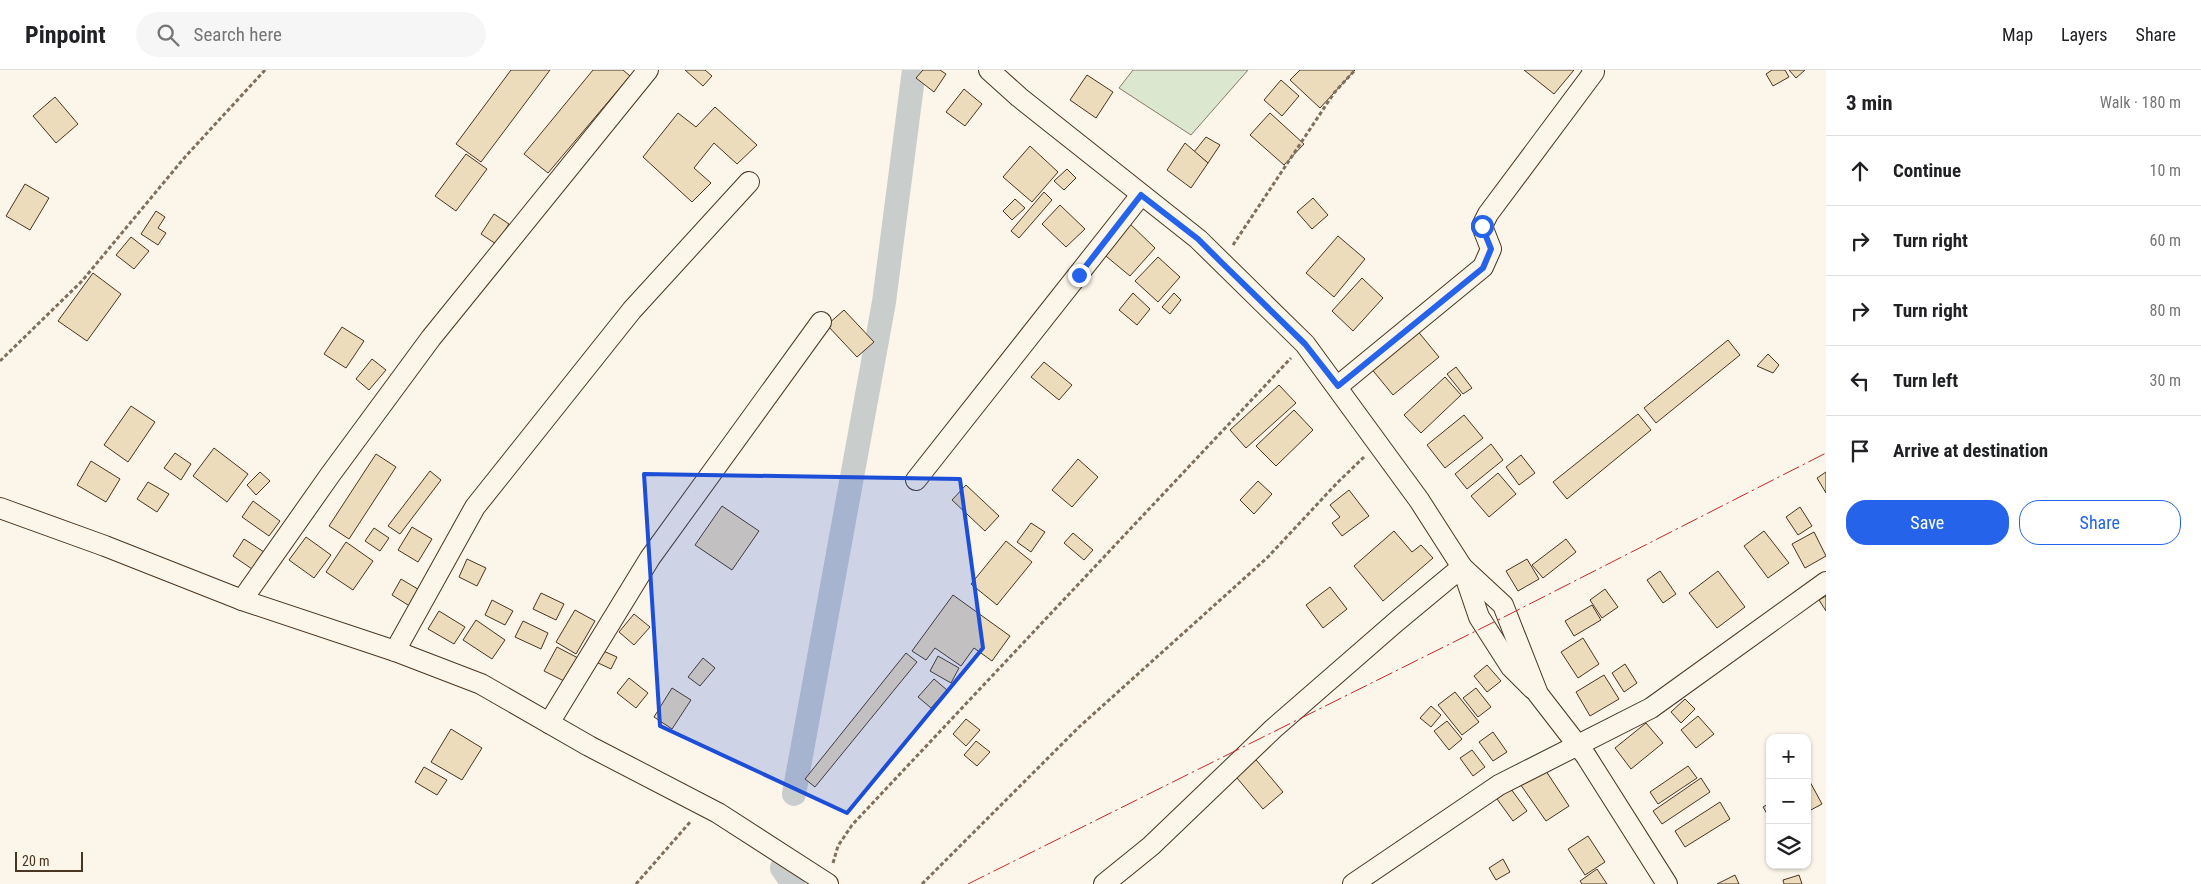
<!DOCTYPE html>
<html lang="en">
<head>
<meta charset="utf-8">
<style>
  body { margin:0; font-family:"Roboto Condensed",sans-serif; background:#f6f6f6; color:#202124 }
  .controls { position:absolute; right:15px; bottom:15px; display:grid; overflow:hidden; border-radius:10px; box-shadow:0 1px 4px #0004 }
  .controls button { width:45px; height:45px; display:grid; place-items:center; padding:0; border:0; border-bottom:1px solid #e0e0e0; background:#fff; color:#202124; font:25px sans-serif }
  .scale { position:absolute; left:15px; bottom:12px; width:68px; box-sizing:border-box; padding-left:5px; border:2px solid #4a3520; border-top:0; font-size:14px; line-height:18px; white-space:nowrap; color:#4a3520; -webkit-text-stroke:4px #fbf6e9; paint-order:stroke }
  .stop { position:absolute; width:15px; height:15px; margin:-11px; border:4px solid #2563eb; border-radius:50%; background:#fff }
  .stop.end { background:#2563eb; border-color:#fff; box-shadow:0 1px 5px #0008 }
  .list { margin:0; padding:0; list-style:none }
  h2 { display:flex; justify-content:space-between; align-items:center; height:65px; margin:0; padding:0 20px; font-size:21px }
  h2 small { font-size:16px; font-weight:400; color:#757577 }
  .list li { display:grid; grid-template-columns:32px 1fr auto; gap:15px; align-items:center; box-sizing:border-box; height:70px; padding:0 20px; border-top:1px solid #e0e0e0 }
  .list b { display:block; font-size:19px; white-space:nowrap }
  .list em { font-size:16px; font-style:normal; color:#757577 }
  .actions { display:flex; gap:10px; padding:15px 20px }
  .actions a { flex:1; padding:11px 0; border:1px solid #2563eb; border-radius:20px; text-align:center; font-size:18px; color:#2563eb }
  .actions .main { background:#2563eb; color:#fff }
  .icon { flex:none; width:28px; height:28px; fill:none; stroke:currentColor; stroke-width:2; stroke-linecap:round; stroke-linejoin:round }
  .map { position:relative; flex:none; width:1826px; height:814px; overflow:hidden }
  header { display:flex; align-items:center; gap:30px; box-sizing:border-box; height:70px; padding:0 25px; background:#fff; border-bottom:1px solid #e0e0e0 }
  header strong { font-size:24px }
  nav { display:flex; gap:28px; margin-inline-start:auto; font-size:18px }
  .search { width:350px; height:45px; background:#f6f6f6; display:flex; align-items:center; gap:12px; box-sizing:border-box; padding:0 18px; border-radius:28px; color:#757577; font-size:19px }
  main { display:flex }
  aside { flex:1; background:#fff }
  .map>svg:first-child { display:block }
  .green { fill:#dce7d0; stroke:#887966 }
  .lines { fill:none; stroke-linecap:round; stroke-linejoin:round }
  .canal { stroke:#c9cecd; stroke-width:24 }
  .building { fill:#ecdcbc; stroke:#4a3520 }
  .street-casing { stroke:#4a3520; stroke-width:22 }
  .path { stroke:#7f6f5c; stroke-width:3; stroke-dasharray:4 2.5; stroke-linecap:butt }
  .street { stroke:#fbf6e9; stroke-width:20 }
  .power { stroke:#c62828; stroke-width:1; stroke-dasharray:18 4 2.5 4; stroke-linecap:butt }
  .route { stroke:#2563eb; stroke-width:6 }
  .marked { fill:#1d4ed8; fill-opacity:0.2; stroke:#1d4ed8; stroke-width:4; stroke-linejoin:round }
</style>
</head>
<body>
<header>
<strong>Pinpoint</strong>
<div class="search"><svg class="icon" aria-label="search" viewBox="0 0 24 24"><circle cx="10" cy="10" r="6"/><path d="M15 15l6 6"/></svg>Search here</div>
<nav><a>Map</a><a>Layers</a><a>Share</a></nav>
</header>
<main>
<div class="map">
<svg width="1826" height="814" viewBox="0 0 1826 814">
  <rect width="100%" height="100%" fill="#fbf6e9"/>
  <polygon class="green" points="1133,0 1248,0 1191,65 1119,18"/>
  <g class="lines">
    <g class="canal">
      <polyline points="794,724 884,232 914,0"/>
      <polyline points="782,798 793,814"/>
    </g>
  </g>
  <g class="building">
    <polygon points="511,0 550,0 481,92 456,74"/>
    <polygon points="593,0 623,0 630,6 548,103 524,84"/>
    <polygon points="685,0 705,0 712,6 703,16"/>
    <polygon points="923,0 940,0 946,4 934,22 916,8"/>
    <polygon points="1300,0 1355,0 1320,38 1290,10"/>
    <polygon points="1524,0 1574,0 1554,24"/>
    <polygon points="1772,0 1785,0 1789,7 1773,16 1766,4"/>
    <polygon points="1789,0 1805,0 1796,8"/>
    <polygon points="1087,5 1113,22 1096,48 1070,30"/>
    <polygon points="1281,10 1299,26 1282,46 1264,30"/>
    <polygon points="964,19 982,34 965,56 946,42"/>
    <polygon points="55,27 78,54 56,73 33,46"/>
    <polygon points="715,37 757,75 737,94 714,73 694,98 711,113 692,132 643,87 678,43 696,57"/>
    <polygon points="1270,43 1304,74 1284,95 1250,65"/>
    <polygon points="1206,67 1220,75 1208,93 1194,82"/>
    <polygon points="1185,73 1208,93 1191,118 1167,100"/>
    <polygon points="1030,76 1058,102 1032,132 1003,107"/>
    <polygon points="466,84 487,99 456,141 435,126"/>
    <polygon points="1067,99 1076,108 1064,120 1054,111"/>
    <polygon points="25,114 49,128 30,160 6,146"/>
    <polygon points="1044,122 1052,130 1019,168 1011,161"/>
    <polygon points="1313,128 1328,145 1312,159 1297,142"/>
    <polygon points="1015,129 1025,138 1012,150 1003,141"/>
    <polygon points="1060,135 1085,159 1066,177 1042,154"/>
    <polygon points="156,141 165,147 158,158 166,163 158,175 141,164"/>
    <polygon points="494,144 509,154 496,174 481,164"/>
    <polygon points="1127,151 1155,178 1130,206 1101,182"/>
    <polygon points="1338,166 1365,189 1334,227 1306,203"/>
    <polygon points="131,167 149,181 134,199 116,185"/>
    <polygon points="1158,187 1180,207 1158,232 1135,211"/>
    <polygon points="93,203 121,224 87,271 58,251"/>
    <polygon points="1362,208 1383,228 1353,261 1332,241"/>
    <polygon points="1133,223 1150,239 1137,255 1119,240"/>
    <polygon points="1174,223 1181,230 1170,244 1162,237"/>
    <polygon points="844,240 874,272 857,287 827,255"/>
    <polygon points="342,257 364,271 346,298 324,284"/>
    <polygon points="1416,259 1439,287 1393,325 1370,297"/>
    <polygon points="1728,270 1740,285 1656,353 1644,338"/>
    <polygon points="1768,284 1779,295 1773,303 1757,296"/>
    <polygon points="372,289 386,300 369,320 356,309"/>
    <polygon points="1044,292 1072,315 1059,330 1031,307"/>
    <polygon points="1456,297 1472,318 1463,324 1447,304"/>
    <polygon points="1445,307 1461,325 1421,363 1404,345"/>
    <polygon points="1279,315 1296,333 1246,378 1230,360"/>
    <polygon points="131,336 155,352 128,392 104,375"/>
    <polygon points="1294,340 1313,360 1276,396 1256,376"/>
    <polygon points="1638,344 1651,360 1567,429 1553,412"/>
    <polygon points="1464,345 1483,368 1445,398 1427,375"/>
    <polygon points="1491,374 1503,390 1467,419 1455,404"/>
    <polygon points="214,378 248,404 227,432 193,406"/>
    <polygon points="175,383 191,394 181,410 164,398"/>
    <polygon points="376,384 396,397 349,469 329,456"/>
    <polygon points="1521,385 1535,403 1519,415 1506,397"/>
    <polygon points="1078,389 1098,407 1072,437 1052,420"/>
    <polygon points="91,391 120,409 106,432 77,415"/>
    <polygon points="430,401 441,410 400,464 388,456"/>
    <polygon points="260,402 270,411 256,425 247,415"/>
    <polygon points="1826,402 1826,423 1817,408"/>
    <polygon points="1498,403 1516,424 1489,447 1471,426"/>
    <polygon points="1258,411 1272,424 1254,444 1240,430"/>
    <polygon points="148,412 169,424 157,442 137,429"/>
    <polygon points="966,415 999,446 985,461 952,430"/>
    <polygon points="1349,420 1369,446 1342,466 1332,453 1340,447 1330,435"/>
    <polygon points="253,431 280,451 269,466 242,447"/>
    <polygon points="722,436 759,461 732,500 695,475"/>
    <polygon points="1800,437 1812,456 1798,465 1786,447"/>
    <polygon points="1031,453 1045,462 1031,482 1017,472"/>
    <polygon points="412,457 432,469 418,492 398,480"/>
    <polygon points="374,458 389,468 380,481 365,471"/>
    <polygon points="1394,461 1412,482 1421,475 1433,488 1383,531 1354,496"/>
    <polygon points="1764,461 1789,493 1768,508 1744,476"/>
    <polygon points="1814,462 1826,486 1805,498 1792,474"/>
    <polygon points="1073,463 1093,480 1084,490 1064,473"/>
    <polygon points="306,467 331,485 314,508 289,490"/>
    <polygon points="244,469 264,482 252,499 233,486"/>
    <polygon points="1566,469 1576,482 1543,508 1532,495"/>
    <polygon points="1006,471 1032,492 997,535 971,514"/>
    <polygon points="346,472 373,491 353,520 326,502"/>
    <polygon points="467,489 486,498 477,516 459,507"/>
    <polygon points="1527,489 1539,509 1518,521 1506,501"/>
    <polygon points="1660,501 1676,524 1663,533 1647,510"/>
    <polygon points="1718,501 1745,537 1717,558 1689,523"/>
    <polygon points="401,509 426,524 416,540 392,525"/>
    <polygon points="1330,517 1347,539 1323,558 1306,535"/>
    <polygon points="1605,519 1618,537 1602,548 1590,530"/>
    <polygon points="541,523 564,534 556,550 533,539"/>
    <polygon points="953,525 1010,566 992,591 974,578 961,596 935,578 926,590 912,581"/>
    <polygon points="1826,526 1826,541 1819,530"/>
    <polygon points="492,530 513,541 505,555 485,545"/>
    <polygon points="1592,535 1601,550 1574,566 1565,551"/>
    <polygon points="575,540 595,551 576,584 556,572"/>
    <polygon points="439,541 465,557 454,574 428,559"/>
    <polygon points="634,544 650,557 634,575 619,562"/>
    <polygon points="476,550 505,570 492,589 463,570"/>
    <polygon points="523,551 548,563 541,579 515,567"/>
    <polygon points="1583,568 1599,594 1578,608 1561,582"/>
    <polygon points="557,577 578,588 566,612 544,601"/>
    <polygon points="601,580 617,587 611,599 596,592"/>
    <polygon points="906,583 917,592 815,717 805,709"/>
    <polygon points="938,586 959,598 951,613 930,601"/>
    <polygon points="703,588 715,598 700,616 688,607"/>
    <polygon points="1625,594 1637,613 1624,622 1612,603"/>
    <polygon points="1487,595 1501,611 1487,622 1474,606"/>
    <polygon points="1604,605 1619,629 1590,646 1576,622"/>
    <polygon points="629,608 648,623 636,638 617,623"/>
    <polygon points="934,609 947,620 931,638 918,627"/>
    <polygon points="672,618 691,630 672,659 654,647"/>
    <polygon points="1476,618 1491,637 1478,647 1463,628"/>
    <polygon points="1455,622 1479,652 1462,665 1438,635"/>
    <polygon points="1685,629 1695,639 1681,653 1671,642"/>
    <polygon points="1431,636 1441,645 1431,657 1420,648"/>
    <polygon points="1698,646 1714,664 1696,678 1681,660"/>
    <polygon points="966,649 980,660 966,676 953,664"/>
    <polygon points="1447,651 1462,669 1449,680 1434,661"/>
    <polygon points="1646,653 1663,673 1631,699 1615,678"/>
    <polygon points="451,659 482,678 462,710 431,692"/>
    <polygon points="1493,662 1507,682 1493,691 1479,672"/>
    <polygon points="976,671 990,682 977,696 964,685"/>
    <polygon points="1472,680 1485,697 1473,706 1460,688"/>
    <polygon points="1252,685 1283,722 1263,739 1232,702"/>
    <polygon points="1542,695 1569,736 1546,751 1518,711"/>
    <polygon points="1688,696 1697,708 1658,734 1650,722"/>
    <polygon points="424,697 447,710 437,725 415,712"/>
    <polygon points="1701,708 1710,722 1662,754 1653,741"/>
    <polygon points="1809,710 1822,734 1807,742 1807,711"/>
    <polygon points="1511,719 1527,741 1513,751 1497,729"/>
    <polygon points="1720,732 1730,749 1685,777 1675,761"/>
    <polygon points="1770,733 1770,749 1763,737"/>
    <polygon points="1588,766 1605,792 1585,805 1568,779"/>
    <polygon points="1503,789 1510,802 1496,810 1489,798"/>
    <polygon points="1597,799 1607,814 1582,814 1580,811"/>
    <polygon points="1735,805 1739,814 1717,814"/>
    <polygon points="1799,805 1802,814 1784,814 1783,810"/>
  </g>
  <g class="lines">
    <g class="street-casing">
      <g id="street">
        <polyline points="648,0 431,268 330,405 242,530 395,581 481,614 589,676 718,743 828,814"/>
        <polyline points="989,0 1019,27 1198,169 1305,274 1419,430 1462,497 1503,535 1538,624 1586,686 1667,814"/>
        <polyline points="1338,316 1483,197 1491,179 1482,156 1488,144 1594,2 1592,0"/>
        <polyline points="916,410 1141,125"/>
        <polyline points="0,438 105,476 242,530"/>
        <polyline points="395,581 475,437 632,240 749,112"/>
        <polyline points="549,653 650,488 821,252"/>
        <polyline points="1104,814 1151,776 1273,659 1397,551 1462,497 1479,547 1511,597 1533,619"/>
        <polyline points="1353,814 1499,715 1651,638 1826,512"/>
      </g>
    </g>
    <g class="path">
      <polyline points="1233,175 1334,23 1355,0"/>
      <polyline points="0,291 82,211 185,87 265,0"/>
      <polyline points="833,793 838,776 852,755 1291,288"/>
      <polyline points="636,814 691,751"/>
      <polyline points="922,814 1079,657 1268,487 1337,413 1364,387"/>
    </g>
    <use href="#street" class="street"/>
    <polyline class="power" points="968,814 1506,546 1826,383"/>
  </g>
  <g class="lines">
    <polyline class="route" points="1079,205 1141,125 1198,169 1221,192 1305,274 1338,316 1483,198 1491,179 1482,156"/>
  </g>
  <path class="marked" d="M644 404 960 409 983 578 847 743 660 656Z"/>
</svg>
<div class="controls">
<button>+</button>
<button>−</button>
<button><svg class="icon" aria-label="layers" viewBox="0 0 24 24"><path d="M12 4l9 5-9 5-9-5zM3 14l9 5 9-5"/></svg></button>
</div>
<div class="scale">20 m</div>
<div class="stop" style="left:1482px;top:156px"></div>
<div class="stop end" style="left:1079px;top:205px"></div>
</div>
<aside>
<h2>3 min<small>Walk · 180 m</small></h2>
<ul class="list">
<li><svg class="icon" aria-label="ahead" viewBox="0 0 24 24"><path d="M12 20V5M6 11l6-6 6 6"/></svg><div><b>Continue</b></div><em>10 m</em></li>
<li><svg class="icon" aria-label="right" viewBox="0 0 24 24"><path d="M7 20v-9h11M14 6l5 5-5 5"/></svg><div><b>Turn right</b></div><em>60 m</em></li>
<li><svg class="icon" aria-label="right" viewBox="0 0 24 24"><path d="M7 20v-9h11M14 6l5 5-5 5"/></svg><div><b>Turn right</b></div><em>80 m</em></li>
<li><svg class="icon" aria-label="left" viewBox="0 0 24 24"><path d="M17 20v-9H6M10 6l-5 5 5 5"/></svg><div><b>Turn left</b></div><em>30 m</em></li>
<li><svg class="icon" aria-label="arrive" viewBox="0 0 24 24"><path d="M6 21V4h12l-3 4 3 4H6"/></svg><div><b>Arrive at destination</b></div></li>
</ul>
<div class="actions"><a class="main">Save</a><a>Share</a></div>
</aside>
</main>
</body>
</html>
